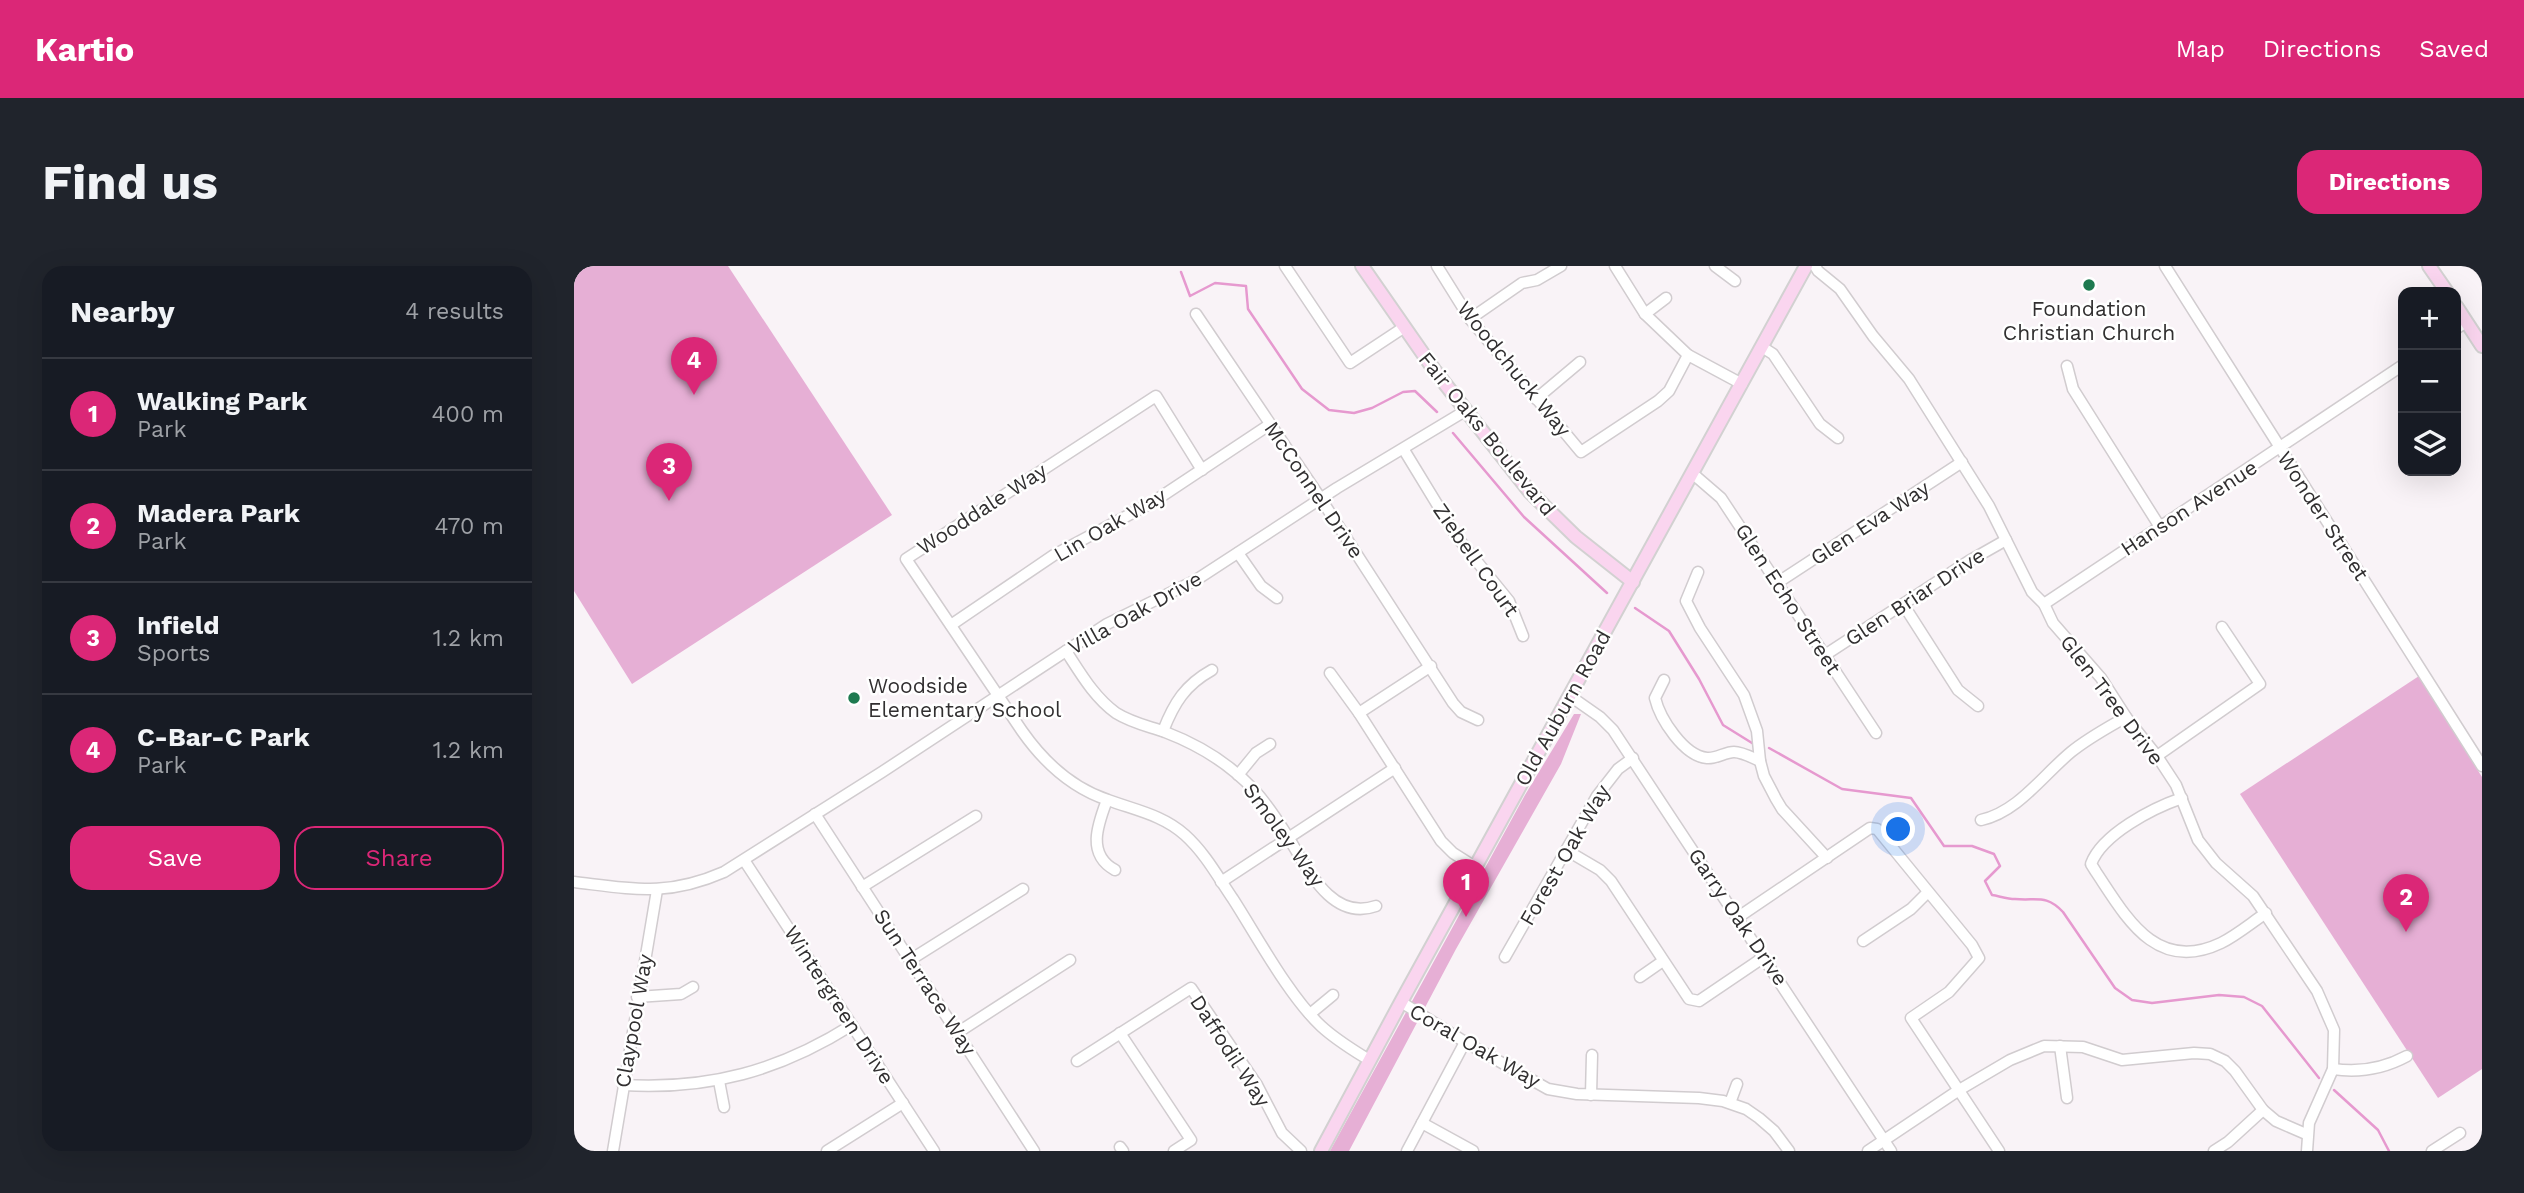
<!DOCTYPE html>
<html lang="en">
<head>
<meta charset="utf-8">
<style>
  body { margin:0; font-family:"Work Sans",sans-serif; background:#20242c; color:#f1f3f6 }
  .controls { position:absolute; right:21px; top:21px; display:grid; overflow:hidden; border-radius:14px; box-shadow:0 7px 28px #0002 }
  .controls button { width:63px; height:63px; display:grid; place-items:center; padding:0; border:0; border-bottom:2px solid #363941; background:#171b24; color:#f1f3f6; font:35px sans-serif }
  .you { position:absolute; left:1325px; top:564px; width:24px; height:24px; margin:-18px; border:5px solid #fff; border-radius:50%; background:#1a73e8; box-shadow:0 0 0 10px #1a73e833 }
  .badge { display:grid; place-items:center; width:46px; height:46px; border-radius:50%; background:#db2777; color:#fff; font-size:23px; font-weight:700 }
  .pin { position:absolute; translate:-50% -58px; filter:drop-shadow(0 2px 4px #0008) }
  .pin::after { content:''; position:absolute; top:37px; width:24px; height:21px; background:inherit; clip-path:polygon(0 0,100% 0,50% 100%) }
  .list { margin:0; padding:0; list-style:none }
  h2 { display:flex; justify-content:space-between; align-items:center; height:91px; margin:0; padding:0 28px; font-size:30px }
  h2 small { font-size:23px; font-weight:400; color:#9ea1a6 }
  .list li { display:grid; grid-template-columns:46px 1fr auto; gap:21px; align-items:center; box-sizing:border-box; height:112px; padding:0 28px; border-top:2px solid #363941 }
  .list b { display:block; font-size:26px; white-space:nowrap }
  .list p { margin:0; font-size:23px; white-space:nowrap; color:#9ea1a6 }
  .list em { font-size:23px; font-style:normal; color:#9ea1a6 }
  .actions { display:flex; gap:14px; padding:21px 28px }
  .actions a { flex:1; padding:16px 0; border:2px solid #db2777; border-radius:21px; text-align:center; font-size:24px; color:#db2777 }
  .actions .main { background:#db2777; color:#fff }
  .icon { flex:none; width:38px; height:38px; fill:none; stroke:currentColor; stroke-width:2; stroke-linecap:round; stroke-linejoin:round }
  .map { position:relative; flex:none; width:1908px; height:885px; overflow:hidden; border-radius:21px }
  header { display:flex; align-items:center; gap:42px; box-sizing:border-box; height:98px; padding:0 35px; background:#db2777; color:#fff }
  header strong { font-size:33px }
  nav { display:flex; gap:38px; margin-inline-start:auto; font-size:24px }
  .intro { display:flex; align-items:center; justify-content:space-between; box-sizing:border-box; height:168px; padding:0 42px }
  h1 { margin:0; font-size:49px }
  .button { padding:18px 32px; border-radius:21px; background:#db2777; color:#fff; font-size:24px; font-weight:700 }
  main { display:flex; gap:42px; padding:0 42px }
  aside { flex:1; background:#171b24; border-radius:21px; box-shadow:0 7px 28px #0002 }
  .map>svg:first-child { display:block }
  .green { fill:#e6afd5 }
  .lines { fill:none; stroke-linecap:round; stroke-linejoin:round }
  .stream { stroke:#e699cf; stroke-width:2.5 }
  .minor-casing { stroke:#d1cccf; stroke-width:13 }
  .major-casing { stroke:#d2d1d1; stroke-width:16 }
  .minor { stroke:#fff; stroke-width:10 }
  .major { stroke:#fad5ef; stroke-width:12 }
  .poi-dot { fill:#1e7a50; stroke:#fff; stroke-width:2.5 }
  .labels { text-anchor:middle; stroke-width:5; stroke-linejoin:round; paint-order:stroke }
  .poi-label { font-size:21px; fill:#312f30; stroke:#fff }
  .street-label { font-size:21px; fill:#312f30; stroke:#fff }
</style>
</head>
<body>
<header>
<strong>Kartio</strong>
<nav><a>Map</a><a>Directions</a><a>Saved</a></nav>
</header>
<div class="intro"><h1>Find us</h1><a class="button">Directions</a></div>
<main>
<aside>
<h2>Nearby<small>4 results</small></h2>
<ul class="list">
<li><span class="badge">1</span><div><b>Walking Park</b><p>Park</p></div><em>400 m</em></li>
<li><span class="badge">2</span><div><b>Madera Park</b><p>Park</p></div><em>470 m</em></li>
<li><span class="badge">3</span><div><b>Infield</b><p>Sports</p></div><em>1.2 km</em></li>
<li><span class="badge">4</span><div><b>C-Bar-C Park</b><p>Park</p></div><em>1.2 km</em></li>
</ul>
<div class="actions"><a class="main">Save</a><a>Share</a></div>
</aside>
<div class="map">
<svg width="1908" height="885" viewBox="0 0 1908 885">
  <rect width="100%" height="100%" fill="#f9f3f7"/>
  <g class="green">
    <polygon points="14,0 154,0 318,249 58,418 0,325 0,9"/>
    <polygon points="1845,410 1908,511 1908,803 1864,832 1666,528"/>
    <polygon points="1000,448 1007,448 987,498 882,683 775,885 756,885 951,529"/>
  </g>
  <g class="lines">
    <g class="stream">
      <polyline points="607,6 616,30 641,17 672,20 674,43 728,123 755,144 780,147 798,142 829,126 841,125 863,146"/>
      <polyline points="879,167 950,251 1033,327"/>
      <polyline points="1061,342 1095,365 1125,413 1149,459 1178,477"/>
      <path d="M1195 482 1268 523 1337 532 1370 580H1398L1420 588 1426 600 1411 615 1418 629C1425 630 1433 633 1441 633 1463 635 1472 628 1489 646L1541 722 1558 734 1578 737 1645 729 1670 731 1688 740 1745 812"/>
      <polyline points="1760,824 1804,864 1815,885"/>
    </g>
    <g class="minor-casing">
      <g id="minor">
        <polyline points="711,0 776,97 829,62"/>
        <polyline points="863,0 896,53 1007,186 1084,135 1095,125 1114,89"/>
        <polyline points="1041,0 1071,48 1114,89 1168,118"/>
        <polyline points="1141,0 1161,15"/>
        <polyline points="1241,0 1244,5 1266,23 1299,70 1335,113 1415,240 1458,326 1470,338 1479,357 1527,412 1552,451 1583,490 1602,519 1624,574 1642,597 1679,630 1743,725 1760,764 1759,803 1735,857 1733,885"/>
        <polyline points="1591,0 1908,500"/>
        <polyline points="622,48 747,233 879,437 887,446 904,454"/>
        <polyline points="1071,48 1092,32"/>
        <polyline points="896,53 948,17 963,14 987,0"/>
        <polyline points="1882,63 1892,56"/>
        <polyline points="1188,81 1199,88 1246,158 1264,172"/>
        <polyline points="1493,100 1499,123 1586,261"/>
        <polyline points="962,133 1006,96"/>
        <polyline points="830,184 883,271 935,335 949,370"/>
        <path d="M628 204 582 130 332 293 448 465C469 495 498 522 534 534 561 544 589 549 611 569 631 587 644 611 659 633 684 672 715 730 747 760 762 774 779 784 795 794"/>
        <polyline points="1118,207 1147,232 1302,467"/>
        <polyline points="664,287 687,320 703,332"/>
        <polyline points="1124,306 1112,335 1126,362 1170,429 1183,465 1186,495 1190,510 1202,533 1208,543 1253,592"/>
        <polyline points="1203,317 1388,196"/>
        <polyline points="1329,338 1384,424 1404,440"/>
        <polyline points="1470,338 1829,99"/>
        <polyline points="377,359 480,289 579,236 695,159"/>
        <path d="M492 385C507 408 520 431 542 447 558 457 574 460 591 466 625 479 655 497 680 524 693 538 704 555 714 571 733 601 757 656 802 640"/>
        <polyline points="1251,389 1395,295 1432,274"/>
        <polyline points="756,407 785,447 867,575 879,587 901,601"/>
        <path d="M1090 414 1081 432C1086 453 1110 490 1133 492 1142 493 1151 486 1160 486 1168 486 1179 492 1186 495"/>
        <polyline points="996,430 1026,451 1039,464 1317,885"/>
        <polyline points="785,447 857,400"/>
        <path d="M589 465C600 437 611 419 638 404"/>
        <polyline points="1583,490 1686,418 1648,361"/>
        <polyline points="664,509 682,487 696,478"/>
        <path d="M1608 532C1579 542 1528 568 1517 598L1522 606C1552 651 1582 708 1647 677 1663 669 1677 657 1692 647"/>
        <path d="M533 534C524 558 512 588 541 604"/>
        <polyline points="241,548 460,885"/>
        <path d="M1407 554C1444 546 1469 509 1497 486 1514 472 1533 462 1552 451"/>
        <polyline points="992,584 1026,604 1037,615 1115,733 1125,735 1190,691"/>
        <polyline points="170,594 360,885"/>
        <path d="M0 616C59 623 93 631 150 606L308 506 533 358 622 314 763 222 891 145"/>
        <polyline points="647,616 821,502"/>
        <polyline points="288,621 402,550"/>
        <polyline points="1163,652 1296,562 1303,563 1398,679 1405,692 1375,726 1337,752 1425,885"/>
        <polyline points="1289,675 1337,643 1354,626"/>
        <polyline points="931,691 1023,530 1044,503 1059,492"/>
        <polyline points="336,694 449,623"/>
        <polyline points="1066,711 1089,695"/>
        <polyline points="63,731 107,728 119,721"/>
        <polyline points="827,736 891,776 974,823 1003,828 1125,832 1149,835 1172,843 1185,852 1200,865 1215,885"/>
        <polyline points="736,748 759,729"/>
        <polyline points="383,767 496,694"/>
        <polyline points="546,767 617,874 600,885"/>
        <polyline points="1486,780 1493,832"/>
        <polyline points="503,795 617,722 683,819 708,867 727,885"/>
        <path d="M1759 803C1786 807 1809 803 1833 790"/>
        <polyline points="145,815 150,841"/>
        <path d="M49 819C135 824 205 805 278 759"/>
        <polyline points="1017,829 1018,789"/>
        <polyline points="1156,837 1163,818"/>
        <polyline points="848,857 899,885"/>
        <polyline points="546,881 549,885"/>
        <polyline points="39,885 83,624"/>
        <polyline points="253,885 329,837"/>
        <polyline points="833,885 891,776"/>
        <polyline points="1294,885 1385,824 1436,794 1470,780 1509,781 1548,794 1620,787 1636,788 1651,795 1661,805 1689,844 1702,855 1732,868"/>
        <polyline points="1640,885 1654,876 1689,844"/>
        <polyline points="1858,885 1886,867"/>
      </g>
    </g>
    <g class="major-casing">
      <g id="major">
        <polyline points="788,0 861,105 956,226 1002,271 1059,316"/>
        <polyline points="1855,0 1873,26"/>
        <polyline points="1882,40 1908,80"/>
        <polyline points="747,885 827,736 1232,0"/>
      </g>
    </g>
    <use href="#minor" class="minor"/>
    <use href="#major" class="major"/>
  </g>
  <g class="poi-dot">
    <circle cx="1515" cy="19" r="7"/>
    <circle cx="280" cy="432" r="7"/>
  </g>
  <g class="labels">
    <g class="poi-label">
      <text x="1515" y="50">Foundation<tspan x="1515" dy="24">Christian Church</tspan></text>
      <text x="294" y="427" text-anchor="start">Woodside<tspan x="294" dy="24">Elementary School</tspan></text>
    </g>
    <g class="street-label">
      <text transform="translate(940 103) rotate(51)" y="7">Woodchuck Way</text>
      <text transform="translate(913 168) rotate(51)" y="7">Fair Oaks Boulevard</text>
      <text transform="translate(740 224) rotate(56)" y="7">McConnel Drive</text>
      <text transform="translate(1615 242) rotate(-33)" y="7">Hanson Avenue</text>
      <text transform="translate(408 243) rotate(-33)" y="7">Wooddale Way</text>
      <text transform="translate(1749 250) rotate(57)" y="7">Wonder Street</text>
      <text transform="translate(1296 257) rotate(-33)" y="7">Glen Eva Way</text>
      <text transform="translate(536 259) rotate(-30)" y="7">Lin Oak Way</text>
      <text transform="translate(902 294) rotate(55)" y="7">Ziebell Court</text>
      <text transform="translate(1341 331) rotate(-33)" y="7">Glen Briar Drive</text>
      <text transform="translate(1214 333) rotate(57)" y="7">Glen Echo Street</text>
      <text transform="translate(561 347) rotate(-29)" y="7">Villa Oak Drive</text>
      <text transform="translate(1538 434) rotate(53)" y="7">Glen Tree Drive</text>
      <text transform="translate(989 442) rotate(-61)" y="7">Old Auburn Road</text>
      <text transform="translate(710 569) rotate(54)" y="7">Smoley Way</text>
      <text transform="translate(991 589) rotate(-60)" y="7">Forest Oak Way</text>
      <text transform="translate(1164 651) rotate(56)" y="7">Garry Oak Drive</text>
      <text transform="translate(351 716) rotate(57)" y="7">Sun Terrace Way</text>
      <text transform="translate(265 739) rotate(57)" y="7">Wintergreen Drive</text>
      <text transform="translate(60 755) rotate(-80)" y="7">Claypool Way</text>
      <text transform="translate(901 780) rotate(30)" y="7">Coral Oak Way</text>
      <text transform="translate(656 785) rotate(57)" y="7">Daffodil Way</text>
    </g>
  </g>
</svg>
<div class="controls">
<button>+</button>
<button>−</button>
<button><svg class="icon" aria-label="layers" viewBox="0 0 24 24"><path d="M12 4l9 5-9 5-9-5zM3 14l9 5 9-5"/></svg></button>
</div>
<div class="you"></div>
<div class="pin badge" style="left:892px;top:651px">1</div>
<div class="pin badge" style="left:1832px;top:666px">2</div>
<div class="pin badge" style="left:95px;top:235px">3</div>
<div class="pin badge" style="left:120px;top:129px">4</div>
</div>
</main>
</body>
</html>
